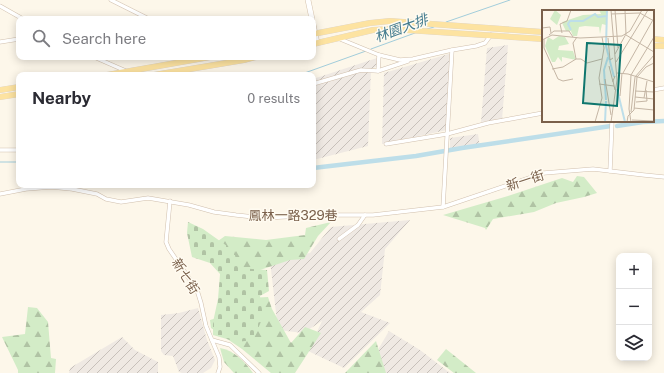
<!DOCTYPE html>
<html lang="en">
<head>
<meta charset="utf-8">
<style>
  body { margin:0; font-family:"Public Sans","Noto Sans TC",sans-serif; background:#f7f7f7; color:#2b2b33 }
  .controls { position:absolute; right:12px; bottom:12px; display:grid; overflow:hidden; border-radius:8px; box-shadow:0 2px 10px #0003 }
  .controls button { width:36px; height:36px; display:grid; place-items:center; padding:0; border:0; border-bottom:1px solid #e1e1e2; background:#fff; color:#2b2b33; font:20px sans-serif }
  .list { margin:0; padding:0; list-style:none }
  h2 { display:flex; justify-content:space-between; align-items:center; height:52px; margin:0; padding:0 16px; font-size:17px }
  h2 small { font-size:13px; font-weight:400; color:#7c7c81 }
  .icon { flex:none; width:22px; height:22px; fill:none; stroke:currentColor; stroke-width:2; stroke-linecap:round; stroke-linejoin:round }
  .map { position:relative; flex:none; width:664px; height:373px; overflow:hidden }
  .search { position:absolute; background:#fff; box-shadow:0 2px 10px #0003; left:16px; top:16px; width:300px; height:44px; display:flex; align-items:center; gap:10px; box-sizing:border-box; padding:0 14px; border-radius:8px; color:#7c7c81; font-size:15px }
  .panel { position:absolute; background:#fff; box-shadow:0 2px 10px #0003; left:16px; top:72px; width:300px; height:116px; border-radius:8px }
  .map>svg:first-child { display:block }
  .industrial { fill:url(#industrial-furrows) }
  .forest { fill:url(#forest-firs) }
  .cemetery { fill:url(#cemetery-stones) }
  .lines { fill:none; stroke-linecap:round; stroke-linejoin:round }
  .stream { stroke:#a2cddb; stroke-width:1 }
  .canal { stroke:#bddee9; stroke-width:4.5 }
  .street-casing { stroke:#d1c0ae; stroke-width:4.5 }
  .secondary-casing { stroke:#d4c1ac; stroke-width:6 }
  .primary-casing { stroke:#dad2cd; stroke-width:6 }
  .street { stroke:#fff; stroke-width:3.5 }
  .secondary { stroke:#fff; stroke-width:5 }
  .primary { stroke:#fde3a1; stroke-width:5.5 }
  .labels { text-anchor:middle; stroke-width:3; stroke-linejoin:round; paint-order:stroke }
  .street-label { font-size:13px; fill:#7a604b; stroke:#fffbf1 }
  .water-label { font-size:14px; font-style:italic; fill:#437b8e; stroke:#fffbf1 }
  .inset-river { fill:none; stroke:#bddee9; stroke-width:2 }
  .inset-road { fill:none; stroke:#c5b6a5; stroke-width:1 }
  .view { fill:#0f766e; fill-opacity:0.15; stroke:#0f766e; stroke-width:2 }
  .inset-edge { fill:none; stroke:#7a604b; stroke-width:2 }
</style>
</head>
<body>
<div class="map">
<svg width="664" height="373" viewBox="0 0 664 373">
  <defs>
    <pattern id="industrial-furrows" width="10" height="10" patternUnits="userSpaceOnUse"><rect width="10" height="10" fill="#efe9e3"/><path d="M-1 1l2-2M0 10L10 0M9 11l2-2" fill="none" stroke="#c7c0ba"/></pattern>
    <pattern id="forest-firs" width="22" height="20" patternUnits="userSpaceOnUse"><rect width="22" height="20" fill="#d3ecc7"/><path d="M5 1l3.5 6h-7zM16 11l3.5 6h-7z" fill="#b0c3a4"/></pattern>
    <pattern id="cemetery-stones" width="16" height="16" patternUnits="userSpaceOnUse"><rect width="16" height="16" fill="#d3ecc7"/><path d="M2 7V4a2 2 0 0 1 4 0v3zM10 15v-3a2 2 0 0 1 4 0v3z" fill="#b0c3a4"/></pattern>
  </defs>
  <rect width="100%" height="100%" fill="#fdf7ea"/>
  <g class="industrial">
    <polygon points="508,45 502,120 481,122 487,48"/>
    <polygon points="452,53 447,130 382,144 384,73"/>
    <polygon points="377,58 378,66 371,69 368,146 313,160 313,79"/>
    <polygon points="478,134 480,147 450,151 450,138"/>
    <polygon points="410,220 385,249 380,295 361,312 390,323 344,368 308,351 322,321 303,333 278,330 270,261 310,253 331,227"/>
    <polygon points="198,308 207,340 215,360 211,368 203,373 182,373 179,372 173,356 164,355 161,351 161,315 179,313"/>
    <polygon points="389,331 420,350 450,373 379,373 379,348"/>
    <polygon points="122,337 135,350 158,362 158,373 69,373 70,368"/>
  </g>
  <g class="forest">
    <polygon points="577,176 584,177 597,193 584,197 556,203 534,212 493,219 486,230 485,228 443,215 508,196 562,178 573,182"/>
    <polygon points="331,222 318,236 304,259 290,260 245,275 211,246 225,236 266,240 305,235 306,228"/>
    <polygon points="268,297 272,309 291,343 305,327 321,333 295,373 271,373 242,349 211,328 210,320 230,314 251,298"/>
    <polygon points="28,307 37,308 48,322 51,358 56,359 55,373 18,373 18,370 2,337 25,334"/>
    <polygon points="376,341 386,373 345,373"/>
    <path d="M220 348C234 350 245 362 253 373H234L224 362Z"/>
    <polygon points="446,349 476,373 454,373 437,360"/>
  </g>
  <polygon class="cemetery" points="188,222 203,229 234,251 238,268 267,270 269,291 260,296 263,317 253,340 237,342 213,335 213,322 218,299 220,274 210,263 192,257 187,233"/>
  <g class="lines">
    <g class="stream">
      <polyline points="446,22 510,0"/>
      <polyline points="427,29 434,27"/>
      <polyline points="371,49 415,33"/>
      <polyline points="299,75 366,51"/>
      <polyline points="0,162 19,162"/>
    </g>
    <g class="canal">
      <polyline points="617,126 643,122 664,121"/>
      <polyline points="313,168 416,156 462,148 611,126"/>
    </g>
    <g class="street-casing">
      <g id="street">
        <polyline points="111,0 149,19"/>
        <polyline points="0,6 23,19"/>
        <polyline points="340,39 379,55 400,60 413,59 452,50 476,46 485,43 491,35"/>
        <polyline points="0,42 19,39"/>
        <polyline points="94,57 126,71"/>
        <polyline points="378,71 379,55"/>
        <polyline points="313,84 361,70 378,71 408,61"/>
        <polyline points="653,90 664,88"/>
        <polyline points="386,144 447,134 488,123 543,113"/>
        <polyline points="0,150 19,150"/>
        <polyline points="610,171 612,121"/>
        <polyline points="0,194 26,189 51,187 72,189 97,194 106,199 121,202 148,198 189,205 214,212 236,215 264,218 318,215 373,215 443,207 544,173 593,169 644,175 664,177"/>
        <polyline points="170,201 166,242 169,249 197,290 201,303 206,326 219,357 220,367 218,373"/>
        <polyline points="443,207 452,50"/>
        <polyline points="339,239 358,225 365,215"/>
        <polyline points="212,340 230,345 259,373"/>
      </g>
    </g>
    <g class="secondary-casing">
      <g id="secondary">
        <polyline points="308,0 312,19"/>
        <polyline points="313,24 317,43"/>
      </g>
    </g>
    <g class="primary-casing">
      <g id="primary">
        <polyline points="313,34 370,23 390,21 543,32"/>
        <polyline points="653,39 664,40"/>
        <polyline points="313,44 373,30 391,29 543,39"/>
        <polyline points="653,46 664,46"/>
        <polyline points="107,75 210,57"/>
        <polyline points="154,75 244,60 256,57"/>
        <polyline points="0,90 19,87"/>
        <polyline points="0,97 19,94"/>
      </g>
    </g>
    <use href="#street" class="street"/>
    <use href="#secondary" class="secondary"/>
    <use href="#primary" class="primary"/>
  </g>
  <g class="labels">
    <g class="street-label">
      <text transform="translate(525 180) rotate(-18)" y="5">新一街</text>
      <text x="293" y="220">鳳林一路329巷</text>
      <text transform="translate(186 276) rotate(58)" y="5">新七街</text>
    </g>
    <g class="water-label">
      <text transform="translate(401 28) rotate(-20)" y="5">林園大排</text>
    </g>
  </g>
  <g transform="translate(542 10)">
    <rect width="112" height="112" fill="#fdf7ea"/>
    <path d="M13 0 19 5 15 15 8 9ZM57 0H64V15L60 14 58 24 57 17 43 16 37 17 35 26H31L29 21H24L21 15 20 12 41 5 59 4Z" fill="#d3ecc7"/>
    <path d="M17 26 23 27 27 34 17 36 16 40 31 41 34 50 20 47V52L16 47 13 52H10L3 36 6 27 11 30Z" fill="#d3ecc7"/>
    <path class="inset-river" d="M65 0 64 36 72 67M29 20 26 14 28 11H41L53 4 56 7 65 6M75 79 83 112M64 90 62 60 66 47M63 112 64 91"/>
    <path class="inset-road" d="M69 0 75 70 69 112M73 0 76 38M69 4 98 3 112 11M0 18 8 17 9 23M20 23 18 14 25 11 29 0M7 25 12 21H27L31 27M84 25 112 42M35 27 31 33 34 49H39L45 53 60 49M66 28 68 50 71 48M2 29V38L16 69 21 71 31 69M0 30 10 25 38 28 80 26 88 21 100 0M73 44 84 24 83 0M74 52 106 0M67 56 71 72M10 59 21 57 34 49M75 63 86 64 112 72M81 63 112 8M89 65 87 99 89 112M89 65 112 27M63 69 69 105M57 74 72 76M73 80 71 71 73 66M93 81 112 82M78 86 80 63M93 87 112 89M102 88 105 71M94 92 105 91 104 80M92 98 112 100M89 102 93 67 112 45M90 110 112 111M53 112 60 88 57 68 62 38 60 27M85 112 86 106 92 100 95 67 104 57 112 53"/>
    <path class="view" d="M45 33 79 35 75 96 41 93Z"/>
    <rect width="112" height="112" class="inset-edge"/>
  </g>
</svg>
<div class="controls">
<button>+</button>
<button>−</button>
<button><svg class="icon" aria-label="layers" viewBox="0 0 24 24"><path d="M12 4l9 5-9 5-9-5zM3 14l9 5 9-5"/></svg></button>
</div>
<div class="search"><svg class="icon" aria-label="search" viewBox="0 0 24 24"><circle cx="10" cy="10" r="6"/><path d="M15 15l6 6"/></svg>Search here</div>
<section class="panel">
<h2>Nearby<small>0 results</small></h2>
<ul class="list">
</ul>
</section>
</div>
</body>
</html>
